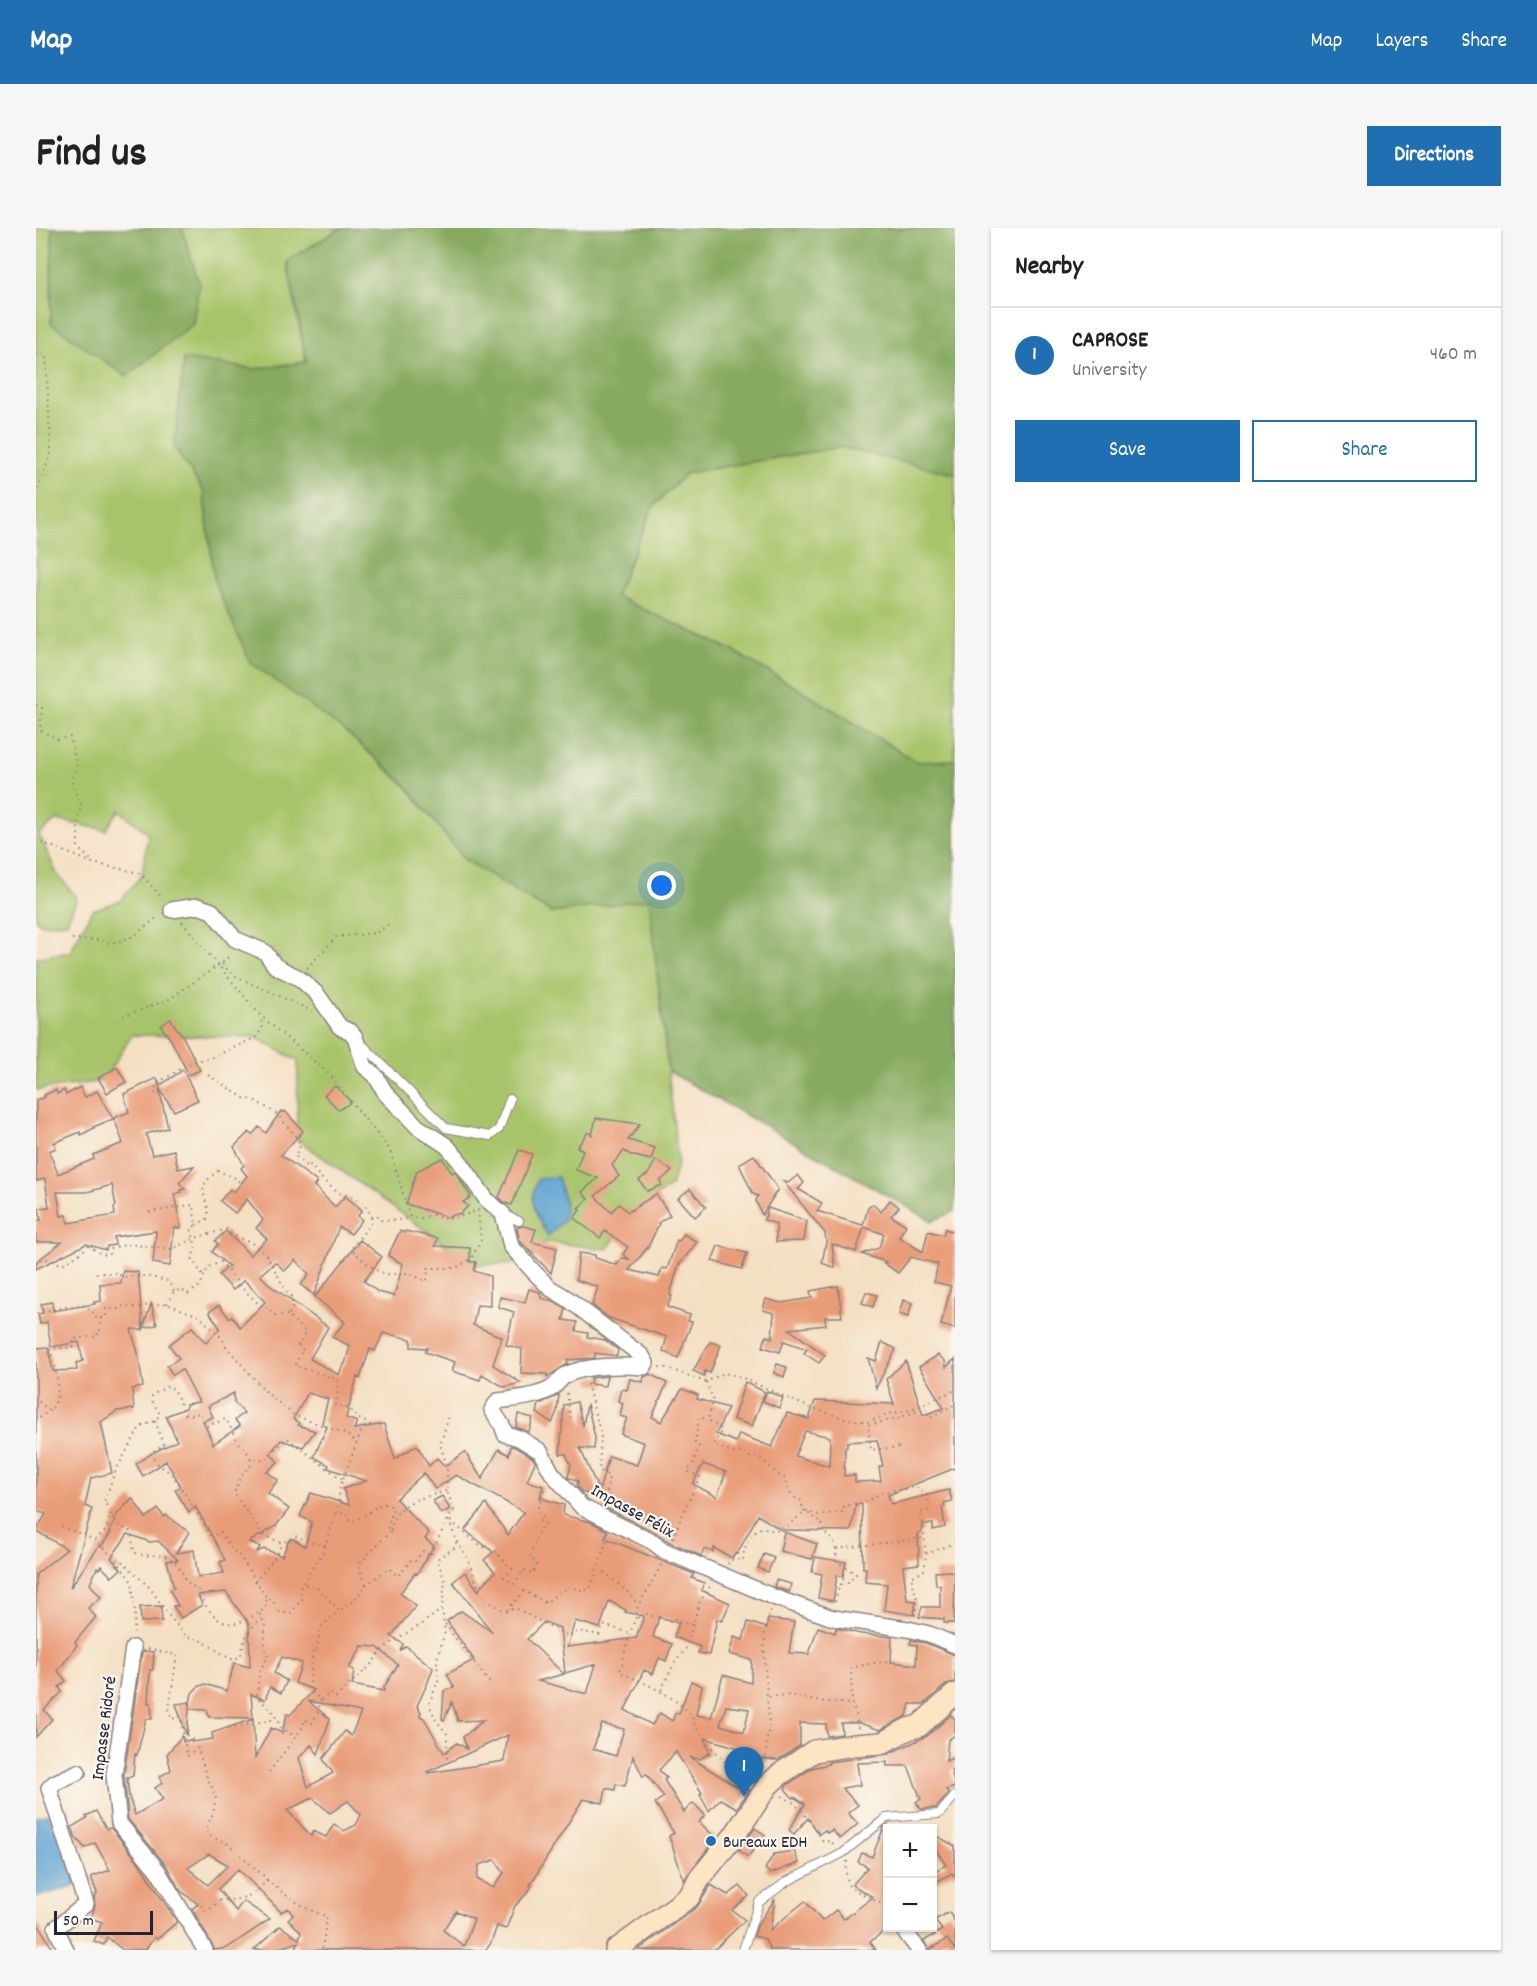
<!DOCTYPE html>
<html lang="en">
<head>
<meta charset="utf-8">
<style>
  body { margin:0; font-family:Dekko,sans-serif; background:#f6f6f6; color:#222 }
  .controls { position:absolute; right:18px; bottom:18px; display:grid; overflow:hidden; border-radius:0px; box-shadow:0 2px 4px #0004 }
  .controls button { width:54px; height:54px; display:grid; place-items:center; padding:0; border:0; border-bottom:2px solid #e0e0e0; background:#fff; color:#222; font:30px sans-serif }
  .scale { position:absolute; left:18px; bottom:15px; width:99px; box-sizing:border-box; padding-left:6px; border:3px solid #22223b; border-top:0; font-size:16px; line-height:21px; white-space:nowrap; color:#22223b; -webkit-text-stroke:4px #fbf7ec; paint-order:stroke }
  .you { position:absolute; left:626px; top:658px; width:21px; height:21px; margin:-15px; border:4px solid #fff; border-radius:50%; background:#1a73e8; box-shadow:0 0 0 9px #1a73e833 }
  .badge { display:grid; place-items:center; width:39px; height:39px; border-radius:50%; background:#1f6fb2; color:#fff; font-size:20px; font-weight:700 }
  .pin { position:absolute; translate:-50% -50px; filter:drop-shadow(0 2px 3px #0008) }
  .pin::after { content:''; position:absolute; top:32px; width:21px; height:18px; background:inherit; clip-path:polygon(0 0,100% 0,50% 100%) }
  .list { margin:0; padding:0; list-style:none }
  h2 { display:flex; justify-content:space-between; align-items:center; height:78px; margin:0; padding:0 24px; font-size:26px }
  h2 small { font-size:20px; font-weight:400; color:#767676 }
  .list li { display:grid; grid-template-columns:39px 1fr auto; gap:18px; align-items:center; box-sizing:border-box; height:96px; padding:0 24px; border-top:2px solid #e0e0e0 }
  .list b { display:block; font-size:22px; white-space:nowrap }
  .list p { margin:0; font-size:20px; white-space:nowrap; color:#767676 }
  .list em { font-size:20px; font-style:normal; color:#767676 }
  .actions { display:flex; gap:12px; padding:18px 24px }
  .actions a { flex:1; padding:14px 0; border:2px solid #1f6fb2; border-radius:0px; text-align:center; font-size:21px; color:#1f6fb2 }
  .actions .main { background:#1f6fb2; color:#fff }
  .map { position:relative; flex:none; width:919px; height:1722px; overflow:hidden; border-radius:0px }
  header { display:flex; align-items:center; gap:36px; box-sizing:border-box; height:84px; padding:0 30px; background:#1f6fb2; color:#fff }
  header strong { font-size:28px }
  nav { display:flex; gap:33px; margin-inline-start:auto; font-size:21px }
  .intro { display:flex; align-items:center; justify-content:space-between; box-sizing:border-box; height:144px; padding:0 36px }
  h1 { margin:0; font-size:42px }
  .button { padding:15px 27px; border-radius:0px; background:#1f6fb2; color:#fff; font-size:21px; font-weight:700 }
  main { display:flex; gap:36px; padding:0 36px }
  aside { flex:1; background:#fff; border-radius:0px; box-shadow:0 2px 4px #0004 }
  .map>svg:first-child { display:block }
  .green { fill:#a8c46b; stroke:#657353; stroke-width:1.5 }
  .forest { fill:#86aa5f; stroke:#54664d; stroke-width:1.5 }
  .water { fill:#5ba2d1; stroke:#3e6286; stroke-width:1.5 }
  .building { fill:#e99c78; fill-rule:evenodd }
  .lines { fill:none; stroke-linecap:round; stroke-linejoin:round }
  .lane-casing { stroke:#8b807e; stroke-width:10 }
  .street-casing { stroke:#8b807e; stroke-width:18 }
  .secondary-casing { stroke:#8b807e; stroke-width:24 }
  .path { stroke:#8b807e; stroke-width:2; stroke-dasharray:1.5 4.5; stroke-linecap:butt }
  .lane { stroke:#fff; stroke-width:8 }
  .street { stroke:#fff; stroke-width:15 }
  .secondary { stroke:#fde5c4; stroke-width:21 }
  .poi-dot { fill:#1f6fb2; stroke:#fbf7ec; stroke-width:2 }
  .labels { text-anchor:middle; stroke-width:4.5; stroke-linejoin:round; paint-order:stroke }
  .street-label { font-size:18px; fill:#22223b; stroke:#fbf7ec }
  .poi-label { font-size:18px; fill:#22223b; stroke:#fbf7ec; text-anchor:start }
</style>
</head>
<body>
<header>
<strong>Map</strong>
<nav><a>Map</a><a>Layers</a><a>Share</a></nav>
</header>
<div class="intro"><h1>Find us</h1><a class="button">Directions</a></div>
<main>
<div class="map">
<svg width="919" height="1722" viewBox="0 0 919 1722">
  <rect width="100%" height="100%" fill="#fbf7ec"/>
  <filter id="ink" filterUnits="userSpaceOnUse"><feTurbulence type="fractalNoise" baseFrequency=".0167" numOctaves="2"/><feDisplacementMap in="SourceGraphic" scale="12" xChannelSelector="R" yChannelSelector="G"/><feConvolveMatrix kernelMatrix="1 2 1 2 8 2 1 2 1" color-interpolation-filters="sRGB"/></filter>
  <filter id="wash" filterUnits="userSpaceOnUse"><feTurbulence type="fractalNoise" baseFrequency=".008" numOctaves="4" result="noise"/><feDisplacementMap in="SourceGraphic" scale="24" xChannelSelector="R" yChannelSelector="G"/><feGaussianBlur stdDeviation="1.35" result="paint"/><feColorMatrix in="noise" values="0 0 0 0 0 0 0 0 0 0 0 0 0 0 0 0 0 1.4 0 .05"/><feComposite in="paint" operator="in"/></filter>
  <g filter="url(#wash)">
    <rect width="100%" height="100%" fill="#f4dfc2"/>
    <g class="green">
      <polygon points="0,0 16,0 15,95 163,56 146,0 305,0 251,33 270,134 218,141 138,219 167,261 179,355 310,504 369,557 428,631 516,685 613,670 642,934 635,958 600,982 571,1021 509,1014 492,1035 438,1037 261,911 262,833 219,809 96,807 67,853 0,862 0,730 34,724 56,682 84,673 106,647 112,605 83,582 70,602 21,592 3,606 21,646 41,670 31,694 8,696 0,693"/>
      <polygon points="804,219 919,246 919,532 881,535 773,467 695,422 579,368 617,279 650,245"/>
    </g>
    <g class="forest">
      <polygon points="16,0 146,0 163,56 157,96 90,148 15,95"/>
      <polygon points="305,0 919,0 919,246 804,219 650,245 617,279 579,368 695,422 773,467 881,534 919,532 919,983 896,993 632,843 613,671 516,685 428,631 370,557 310,504 214,434 179,355 167,262 138,219 148,131 218,141 271,134 251,33"/>
    </g>
    <g class="water">
      <path d="M522 949 529 976 528 992 512 1008C500 989 491 972 502 951Z"/>
      <polygon points="18,1584 41,1657 0,1669 0,1590"/>
    </g>
    <g id="blocks">
      <g class="building">
        <polygon points="134,791 146,807 164,842 153,847 135,812 125,798"/>
        <polygon points="81,839 90,854 71,865 62,850"/>
        <path d="M147 842 162 872 138 883 123 860 132 900 110 906 116 927 138 922 142 941 158 938 143 955 149 961 145 962 146 964 138 966 145 1000H138L134 1038 117 1035 120 1003 78 1009 79 1017 71 1018 70 1022 50 1016 0 1041V1034L26 1014H0V992H5L3 980 13 979 9 951 0 953V872L9 869 8 867 20 862 21 866 28 862 30 867 44 859 49 869 61 863 77 891 57 899 58 900 45 907 44 904 18 915 20 920 13 923 22 946 58 931 57 927 87 915 78 890 93 884 88 866 121 850 123 858ZM76 957 80 978 78 979 79 987 32 995 30 987 25 988 21 964H51Z"/>
        <polygon points="299,858 315,874 303,882 288,867"/>
        <path d="M245 883 247 885 249 883 267 903 245 927 281 954 278 958 299 979 309 968 326 982 322 988 326 992 315 1006 303 999 278 1067 265 1057 273 1046 259 1032 249 1043 239 1034 224 1047 235 1058 292 1099 274 1131 303 1147 307 1136H309L314 1118 296 1109 309 1094 279 1069 324 1012 346 1029 328 1053 342 1064 358 1068 367 1036 352 1028 364 1003 368 1005 369 1003 402 1010 399 1018 434 1020V1034H440L438 1043 454 1048V1078L441 1077 437 1097 466 1109 457 1137 485 1155 468 1159 446 1146 444 1152 416 1143 419 1134 389 1124 391 1120 375 1119V1111L347 1105 339 1123 334 1121 324 1150 321 1149 310 1190 321 1194 318 1201 348 1196 359 1231 381 1217 393 1238 401 1230 409 1238 429 1224 446 1251 463 1221 473 1227 475 1218 479 1219 497 1230 499 1234 491 1253 507 1258 504 1270 528 1277 527 1287 555 1294 572 1303 569 1310 658 1346 656 1350 668 1355 665 1362 694 1375 686 1393 681 1391 673 1427 662 1425 664 1419 638 1409 643 1395 623 1389 617 1409 636 1416 630 1433 623 1430 617 1446 608 1442 589 1482 616 1497 624 1485 636 1493 640 1484 643 1486 655 1453 666 1458 660 1487 675 1490 687 1447 715 1455 716 1432 693 1426 698 1409 707 1412 712 1394 731 1400 732 1391 758 1394 753 1425 773 1426 782 1399 799 1405 800 1400 825 1406 856 1409 855 1434 880 1437 881 1417 874 1416 875 1412 890 1415 919 1427V1454L911 1456 888 1476H874L871 1488 844 1502 823 1495H805L806 1506 791 1508 790 1496 764 1495V1517L742 1532 724 1531 722 1543 708 1540 712 1523 710 1522 668 1510 674 1525 664 1531 654 1529 701 1559 703 1556 713 1562 701 1580 684 1571 673 1583 664 1567 666 1565 640 1524 623 1542 631 1550 628 1552 648 1584 657 1575 669 1587 663 1594 680 1610 648 1652 633 1608 638 1605 619 1575 628 1569 610 1546 607 1549 597 1528 589 1558 580 1556 579 1562 570 1560 567 1575 547 1571 494 1657 496 1658 492 1664 479 1678 470 1701 461 1698 455 1715 450 1722H260L262 1714 237 1722H218L244 1698 263 1711 265 1704 252 1691 257 1687 252 1680 245 1684 202 1641 182 1661 200 1683 207 1673 234 1691 191 1720 179 1722 156 1681 162 1676 144 1662 130 1637 92 1591 88 1547 106 1423 118 1424 117 1442H114L112 1475H115L116 1491H110L101 1527 99 1526 97 1548 91 1550 93 1569 99 1587 127 1571 119 1560 126 1555 123 1549 135 1542 131 1526 146 1508 147 1514 156 1511V1514L177 1511 176 1505 217 1491 219 1530 235 1500 246 1505 251 1486 254 1487 278 1462 259 1455 266 1435 246 1429 238 1445 251 1453 245 1465 234 1459 229 1472 215 1466 217 1490 173 1489 171 1482 153 1481 151 1508 140 1476 153 1474V1480L156 1465 162 1459 169 1456 191 1463 198 1435 214 1439 213 1396 190 1364 162 1367 166 1377 145 1390 137 1378H142L134 1362 138 1360 131 1333 142 1332 122 1313 114 1314 92 1306 75 1330 85 1341 76 1349 65 1338 63 1341 61 1340 54 1356 65 1369 52 1380 60 1389 39 1414 41 1417 22 1443 30 1453 23 1459 26 1464 8 1482 16 1491 0 1509V1346L31 1321 0 1303 10 1286 0 1283V1120L12 1119 17 1143 41 1142 40 1135 47 1133 43 1114 15 1119 11 1094 4 1096 2 1086 7 1085 5 1076 16 1074 17 1083 59 1076 58 1074 65 1073 64 1056 85 1055 87 1043 102 1044 107 1102 95 1101 102 1125 107 1159 96 1161 98 1181 81 1183 65 1194 76 1245 55 1250 49 1278 56 1281 34 1360 63 1318 65 1319 75 1304 73 1303 80 1293 77 1291 96 1270 110 1290 122 1281 128 1289 130 1287 153 1304 140 1325 158 1322 162 1349 188 1345 184 1334 189 1332 181 1317 159 1278 153 1284 139 1262 145 1258 130 1233 107 1248 100 1236 118 1224 141 1213 130 1188 150 1180V1176L163 1174 146 1141 137 1147 131 1138 143 1130 133 1117 156 1099 170 1115 184 1100 173 1084 183 1077 193 1090 196 1088 204 1099 229 1074 208 1052 197 1062 183 1047 193 1038 176 1024 182 1016 179 1013 190 1003 214 1027 231 1011 220 1000 227 992 211 971 199 985 184 973 194 961 198 964 211 948 205 940 208 937 198 919 213 904 216 907 223 899 230 905ZM198 1165V1174L208 1185 199 1192 204 1198 177 1216 167 1193 177 1189 172 1178ZM272 1165 292 1171 286 1195 291 1199 278 1229 293 1237 292 1240 330 1253 307 1261 313 1277 275 1265 264 1288 276 1294 269 1318 258 1311 253 1312 246 1328 228 1321 221 1324 224 1319 213 1314 240 1298 253 1281 232 1265 242 1252 231 1244 242 1234 234 1225 245 1212 267 1219 279 1203 262 1197 263 1195 257 1191ZM388 1245 399 1261 420 1247 488 1284 472 1307 450 1276 429 1302 457 1324 448 1332 459 1344 442 1362 429 1344 417 1354 457 1405 425 1383 411 1393 438 1432 411 1446 418 1459 408 1463 406 1491 408 1492 416 1474 422 1493 448 1492 427 1509 431 1521 421 1515 408 1525 388 1490 384 1488 385 1484 381 1478 392 1454 397 1440 370 1418 364 1423 367 1416 355 1408 380 1378 364 1365 379 1345 381 1346 398 1318 389 1311 393 1305 360 1271ZM573 1373 590 1382 589 1384 608 1388 600 1410 531 1419 539 1393 564 1400ZM508 1394 524 1400 529 1445 560 1436 551 1466 502 1453 528 1446 491 1411ZM326 1418 341 1419 362 1437 348 1459V1463L316 1457 318 1442 313 1440ZM272 1473 325 1484 315 1508 309 1503 287 1531 297 1545 272 1559 263 1530 275 1517 282 1526 294 1491ZM690 1478 713 1481 708 1504 684 1497ZM566 1496 588 1501 580 1528 557 1521ZM472 1507 468 1533 392 1545 391 1544ZM277 1570 294 1585 312 1573 325 1587 320 1597 308 1603 298 1596 290 1609 277 1603 275 1608 251 1582ZM173 1626 192 1637 172 1657 152 1640ZM459 1632 468 1645 457 1660 441 1651 443 1637ZM420 1683 438 1691 428 1718 407 1702Z"/>
        <polygon points="560,890 604,896 592,912 619,920 615,932 595,927 588,923 576,937 583,948 559,968 575,984 583,976 592,984 620,966 634,987 622,995 623,996 612,1019 593,1042 623,1049 626,1040 631,1041 641,1012 643,1013 648,1006 661,1014 644,1036 643,1036 634,1067 636,1068 631,1079 654,1087 652,1093 656,1094 642,1130 627,1123 631,1109 573,1090 556,1077 562,1059 540,1052 543,1025 559,1027 559,1030 581,1037 585,1030 593,1031 587,1026 592,1019 569,1003 564,1010 538,990 544,982 542,980 552,971 546,964 562,950 540,942 547,922 541,919 552,904 556,907"/>
        <polygon points="483,922 496,926 476,977 469,975 463,969"/>
        <polygon points="718,927 742,961 726,987 720,973 722,968 717,966 703,936"/>
        <polygon points="406,930 416,945 419,943 435,969 427,974 432,978 425,985 411,989 370,976 381,943"/>
        <polygon points="620,932 636,943 624,953 626,957 611,963 603,952 612,946"/>
        <polygon points="762,947 768,955 762,961 786,975 781,983 812,993 827,997 832,980 837,976 845,984 854,972 863,979 855,988 870,997 863,1009 887,1024 892,1003 907,1007 909,1001 919,1004 917,1014 919,1015 919,1101 905,1097 915,1058 898,1054 902,1036 875,1029 862,1045 848,1035 850,1034 826,1026 843,1020 848,1006 828,999 820,1024 796,1016 799,1040 786,1035 790,1014 789,1005 747,953 752,955"/>
        <polygon points="654,961 670,979 659,989 642,970"/>
        <polygon points="732,980 771,993 768,1013 740,1014 740,996 728,992"/>
        <polygon points="487,998 500,1001 496,1014 521,1020 515,1045 484,1013 481,1001 482,999"/>
        <polygon points="682,1018 711,1025 706,1041 676,1033"/>
        <polygon points="802,1058 806,1089 789,1089 790,1097 753,1101 789,1127 783,1135 768,1125 771,1121 748,1113 744,1124 727,1119 730,1108 736,1110 738,1085 727,1082 730,1071 745,1075 776,1070 774,1063"/>
        <polygon points="493,1061 504,1064 505,1070 517,1073 530,1081 527,1092 541,1094 540,1103 552,1105 551,1109 569,1112 582,1122 581,1128 559,1125 559,1130 531,1132 532,1136 511,1149 511,1146 485,1145 486,1121 470,1117 478,1084 462,1079 464,1069 489,1074"/>
        <polygon points="830,1064 841,1067 837,1079 826,1075"/>
        <polygon points="867,1072 876,1075 872,1089 863,1086"/>
        <polygon points="115,1076 121,1097 107,1100"/>
        <polygon points="674,1114 685,1117 674,1145 669,1143 668,1148 657,1143"/>
        <polygon points="846,1114 860,1121 840,1160 832,1130 840,1133"/>
        <path d="M902 1127 909 1133 910 1139 919 1131V1240L852 1267 855 1276 913 1262 916 1273 908 1275 909 1278 906 1279 909 1299 897 1302V1296H887L886 1304 882 1305 883 1336 867 1338 871 1372 880 1373 878 1387 848 1382 851 1356 829 1354 830 1340H827L826 1276H820L815 1303 745 1302 722 1287 701 1326 699 1325 696 1330 678 1320 677 1324 668 1321 665 1328 634 1314 619 1304 566 1278 569 1271 546 1264 541 1258 542 1253 532 1249 535 1237 530 1226H524L528 1177 541 1174 547 1198 551 1176 559 1209 558 1221 544 1220 563 1263 573 1228 601 1237 608 1215 585 1206 591 1190 584 1188 587 1175 582 1173 585 1161 591 1162 594 1151 607 1154 608 1149 614 1146 631 1155 616 1189 625 1194 646 1161 662 1167 661 1171 692 1180 680 1206 700 1214 703 1206 736 1219 751 1185 773 1191 779 1173 858 1176 850 1151 870 1133 887 1187 908 1180 883 1139ZM769 1203 794 1209 793 1238 759 1228ZM841 1212 847 1238 843 1239 845 1253 819 1254V1247L808 1248 809 1219H811V1214ZM667 1236 690 1244 681 1269 657 1256Z"/>
        <polygon points="741,1136 751,1139 748,1149 738,1145"/>
        <polygon points="571,1148 569,1158 554,1156 555,1150"/>
        <polygon points="709,1154 729,1164 716,1198 697,1191"/>
        <polygon points="731,1163 747,1170 743,1180 727,1173"/>
        <polygon points="523,1167 521,1183 516,1195 501,1185 503,1176"/>
        <polygon points="482,1186 497,1190 493,1204 480,1199"/>
        <polygon points="406,1268 414,1281 405,1286 397,1273"/>
        <polygon points="748,1304 781,1316 776,1331 744,1323"/>
        <polygon points="728,1326 738,1330 732,1344 722,1340"/>
        <polygon points="779,1329 810,1334 807,1348 801,1347 797,1373 782,1370 786,1346 776,1344"/>
        <polygon points="913,1343 919,1345 918,1395 908,1395 908,1391 883,1389 886,1379 904,1379 904,1357 900,1357 899,1344"/>
        <polygon points="740,1352 755,1356 753,1364 738,1359"/>
        <polygon points="125,1378 126,1393 105,1394 104,1379"/>
        <polygon points="915,1487 919,1491 919,1507 912,1512 910,1533 919,1529 919,1540 915,1542 919,1559 910,1562 913,1566 900,1580 885,1581 880,1574 885,1571 872,1538 851,1538 851,1534 821,1535 824,1557 806,1560 822,1577 812,1585 822,1596 804,1611 796,1602 791,1605 789,1602 783,1606 772,1590 758,1606 753,1602 769,1576 758,1569 757,1570 749,1561 751,1557 776,1540 793,1536 792,1534 852,1526 891,1508"/>
        <polygon points="60,1583 70,1601 75,1600 101,1632 141,1694 121,1711 119,1709 109,1722 87,1722 71,1709 68,1717 58,1713 66,1694 55,1690 59,1678 58,1670 61,1665 55,1649 74,1642 59,1615 49,1620 40,1610 36,1599 51,1590 50,1588"/>
        <polygon points="852,1597 852,1700 834,1714 840,1722 734,1722 729,1711 718,1708 722,1696 739,1671 734,1702 769,1673 786,1693 800,1682 808,1691 837,1669 816,1657 832,1639 822,1634 826,1625 836,1629 848,1599"/>
        <polygon points="719,1600 729,1607 712,1629 703,1622"/>
        <polygon points="897,1606 919,1618 919,1649 916,1645 897,1656 897,1644 910,1637 897,1618"/>
        <polygon points="758,1623 763,1635 734,1646 729,1641 738,1626"/>
        <polygon points="675,1657 692,1667 704,1658 713,1668 696,1682 709,1692 678,1722 602,1722 661,1679"/>
        <polygon points="913,1684 919,1694 919,1722 911,1711 893,1722 888,1713 906,1702 899,1692"/>
        <polygon points="0,1692 17,1722 0,1722"/>
      </g>
    </g>
  </g>
  <g filter="url(#ink)">
    <use href="#blocks" fill-opacity="0" stroke="#8b807e" stroke-width="1.5"/>
    <g class="lines">
      <g class="lane-casing">
        <g id="lane">
          <polyline points="324,814 410,900 454,908 463,901 474,871"/>
          <polyline points="468,987 483,993"/>
          <polyline points="707,1722 723,1674 750,1654 807,1625 850,1590 903,1586 919,1568"/>
        </g>
      </g>
      <g class="street-casing">
        <g id="street">
          <path d="M136 682 162 678 176 683 199 711 229 724 239 738 263 750 281 766 304 799 315 804 319 809 329 839 339 847 350 866 382 899 411 918 425 935 450 971 467 986 475 1018 498 1044 514 1060 532 1071 606 1128 610 1135 608 1139C587 1137 549 1137 530 1147 524 1150 521 1157 516 1160 503 1169 477 1171 462 1173L456 1182 466 1197 469 1206 483 1210 504 1223 516 1245 546 1279 615 1313 629 1323 740 1370 797 1390 872 1401 893 1406 919 1417"/>
          <polyline points="97,1420 78,1547 83,1595 122,1643 169,1722"/>
          <polyline points="866,1700 883,1722"/>
          <polyline points="30,1722 20,1700 50,1676 13,1560 18,1555 42,1544"/>
        </g>
      </g>
      <g class="secondary-casing">
        <polyline id="secondary" points="580,1722 653,1669 664,1650 698,1608 732,1557 743,1547 778,1523 818,1517 846,1515 872,1501 883,1498 919,1466"/>
      </g>
      <g class="path">
        <polyline points="0,125 10,128 15,225 0,266"/>
        <polyline points="0,477 6,480 4,502 21,511 34,509 41,539 35,553 45,577 42,593 42,620 56,633"/>
        <polyline points="0,612 57,635 104,645 127,671"/>
        <path d="M146 694 224 787 293 846 354 922 374 989 385 990 397 987 407 991 419 990 442 982 445 1013 435 1031 420 1040H392L391 1053C384 1052 381 1048 374 1046 366 1043 358 1047 351 1046 337 1043 325 1030 315 1021L335 995V988L329 976 313 967 302 965 286 951 273 936 270 938 259 928 264 918 262 911 241 886 218 872 208 870 172 847"/>
        <polyline points="36,711 64,712 74,715 85,713 98,708 123,688"/>
        <polyline points="186,736 197,747 276,783"/>
        <polyline points="271,740 300,709 340,705 356,694"/>
        <polyline points="87,788 132,772 187,734 195,726"/>
        <path d="M120 866C118 860 120 856 126 852L159 833 175 830 221 809 227 798 224 789"/>
        <polyline points="113,984 157,977 160,997 155,1001 160,1019 156,1030 167,1048"/>
        <path d="M335 988H342L344 992C355 993 363 993 374 989"/>
        <path d="M160 997 171 991C177 968 153 964 182 943L202 951 203 958"/>
        <path d="M0 1035 8 1030 25 1036 35 1032 53 1018 65 1026 73 1027 74 1021 91 1016 135 1021 162 1009 191 1001C199 1011 214 1012 224 1021 238 1034 243 1055 255 1069L257 1079 252 1087 269 1104 267 1111 262 1117 268 1123 264 1126 259 1138 301 1151 302 1163 299 1177 314 1181 320 1189 334 1197 327 1201 324 1206 304 1259 302 1280 286 1327 278 1336 264 1361 266 1371 254 1386 240 1383 237 1372 231 1370 229 1381 223 1384 229 1396V1420L232 1428 223 1444 221 1469 237 1484 245 1500 259 1508"/>
        <polyline points="60,1045 81,1045 86,1049 110,1048 132,1053 138,1063"/>
        <polyline points="131,1076 138,1063 146,1062 152,1066 164,1058 172,1039 185,1034 205,1059 225,1078 228,1077 239,1087 252,1087"/>
        <path d="M0 1085 45 1076 56 1083 61 1091 65 1090 64 1103 61 1104 62 1108 37 1111 38 1119 14 1121C19 1141 29 1165 14 1183L0 1171"/>
        <polyline points="65,1090 70,1089 70,1081 83,1081 89,1077 96,1079 131,1076 163,1088 186,1110 191,1120 232,1166 259,1188 309,1205 321,1215"/>
        <polyline points="623,1139 631,1140 670,1154 688,1145 702,1148 772,1179 811,1191 832,1194 853,1186 874,1182 919,1162"/>
        <path d="M670 1154 677 1171 672 1192 686 1202 677 1217 698 1225 707 1224 712 1229C725 1227 729 1234 737 1242 740 1246 745 1248 749 1250 751 1264 754 1268 766 1273V1281L782 1292 786 1293 787 1304C800 1312 801 1320 800 1333L820 1346 812 1355 807 1351 801 1365 799 1375"/>
        <polyline points="551,1156 565,1207 563,1242 573,1248 571,1264 564,1266 563,1271"/>
        <polyline points="531,1165 535,1192"/>
        <polyline points="119,1193 128,1217 114,1225 122,1236 137,1247 143,1256 175,1308 185,1304 195,1321 204,1328 231,1370"/>
        <polyline points="0,1195 5,1188 14,1183"/>
        <polyline points="863,1219 835,1222 832,1197 863,1190 890,1180 894,1190 919,1176"/>
        <polyline points="215,1231 215,1237 205,1248 198,1265 227,1307 246,1315 259,1308 279,1316 290,1317"/>
        <polyline points="299,1286 310,1285 315,1294 326,1289 346,1275 357,1279 352,1300 355,1303 322,1337 330,1357 318,1372 302,1384"/>
        <path d="M25 1298 59 1312 80 1332 86 1333 114 1360 134 1389 151 1409C172 1412 179 1424 198 1432L205 1427C208 1410 212 1402 225 1390"/>
        <path d="M355 1303C359 1272 385 1271 410 1263"/>
        <path d="M637 1310C645 1289 654 1269 664 1249L651 1243 656 1238 663 1218 659 1215 663 1189 672 1192"/>
        <polyline points="59,1312 70,1302 73,1294"/>
        <polyline points="421,1313 432,1331 445,1368 470,1384 479,1380 532,1408 543,1403 563,1407 567,1397 594,1405"/>
        <polyline points="801,1321 887,1310"/>
        <polyline points="890,1326 919,1315"/>
        <polyline points="80,1332 96,1354 99,1384 98,1405"/>
        <path d="M692 1336 694 1332H707C707 1319 715 1306 726 1299L738 1303 745 1302 770 1283 782 1287 807 1284 808 1278 829 1274 847 1264 880 1259 892 1268 894 1282 884 1285C888 1303 892 1325 888 1343L875 1349 881 1371 879 1388"/>
        <polyline points="625,1337 612,1362 602,1377 600,1389 605,1390 607,1385 636,1394 639,1391 656,1397"/>
        <polyline points="568,1344 594,1366 602,1377"/>
        <polyline points="219,1354 239,1329 246,1315"/>
        <polyline points="330,1357 353,1340 362,1348 376,1331 379,1333 387,1323 394,1328 412,1291 445,1318 459,1323 476,1341 468,1349 478,1356 488,1342 496,1346 501,1336 494,1329 503,1302 509,1295 504,1293 507,1287 501,1283 509,1259"/>
        <polyline points="406,1381 409,1404 401,1431 402,1453 393,1476 400,1492 411,1506 411,1534"/>
        <polyline points="471,1382 488,1363 510,1375 523,1364 535,1359 547,1363 554,1361 572,1308"/>
        <path d="M735 1382C724 1406 730 1442 731 1469L754 1467 779 1473 816 1476"/>
        <path d="M222 1385C201 1398 187 1402 170 1378 167 1374 167 1369 165 1365 161 1360 154 1358 151 1353 147 1348 145 1341 141 1336 128 1321 112 1332 98 1324L95 1304 72 1291 76 1284 68 1274 79 1244 104 1199 119 1193 124 1186 116 1173V1167L132 1158 138 1161 149 1186 154 1187 164 1185 171 1198 190 1191 202 1214 211 1224 215 1231 228 1232 251 1210 307 1252"/>
        <path d="M600 1389 594 1405 584 1444C608 1455 639 1467 655 1488 658 1492 658 1497 661 1501 675 1519 693 1542 715 1550"/>
        <polyline points="409,1396 456,1458"/>
        <path d="M112 1421 141 1427 133 1481 136 1491 144 1488 145 1492 151 1528 162 1520 170 1547 180 1568 177 1586 171 1598 172 1607 192 1616 231 1651C221 1668 203 1673 184 1672L173 1682H168L163 1675 160 1678"/>
        <polyline points="625,1462 638,1436 651,1419 663,1375 674,1358"/>
        <polyline points="285,1472 294,1465 300,1469 333,1439 346,1422 362,1410 383,1398 406,1381 409,1353 401,1331 418,1320 421,1313 412,1291 418,1282 411,1263 411,1238 404,1217 414,1185"/>
        <polyline points="193,1500 240,1491"/>
        <polyline points="822,1500 820,1487 816,1476 815,1440 837,1435 856,1434"/>
        <polyline points="729,1535 733,1494 731,1469"/>
        <path d="M233 1544 267 1499 269 1491 276 1495 281 1486 285 1472 273 1461 277 1423H280L285 1399 302 1384V1381C296 1373 286 1367 281 1359L267 1356"/>
        <polyline points="746,1568 758,1575 777,1596 787,1613 795,1613 798,1617"/>
        <polyline points="811,1633 810,1645 813,1659 852,1679"/>
        <path d="M231 1652C247 1665 271 1684 291 1688L286 1722"/>
        <polyline points="0,1693 6,1695"/>
      </g>
      <use href="#lane" class="lane"/>
      <use href="#street" class="street"/>
      <use href="#secondary" class="secondary"/>
    </g>
  </g>
  <circle class="poi-dot" cx="675" cy="1613" r="6"/>
  <g class="labels">
    <g class="street-label">
      <text transform="translate(597 1282) rotate(29)" y="6">Impasse Félix</text>
      <text transform="translate(67 1500) rotate(-83)" y="6">Impasse Ridoré</text>
    </g>
    <g class="poi-label">
      <text x="687" y="1619">Bureaux EDH</text>
    </g>
  </g>
</svg>
<div class="controls">
<button>+</button>
<button>−</button>
</div>
<div class="scale">50 m</div>
<div class="you"></div>
<div class="pin badge" style="left:708px;top:1569px">1</div>
</div>
<aside>
<h2>Nearby<small></small></h2>
<ul class="list">
<li><span class="badge">1</span><div><b>CAPROSE</b><p>University</p></div><em>460 m</em></li>
</ul>
<div class="actions"><a class="main">Save</a><a>Share</a></div>
</aside>
</main>
</body>
</html>
